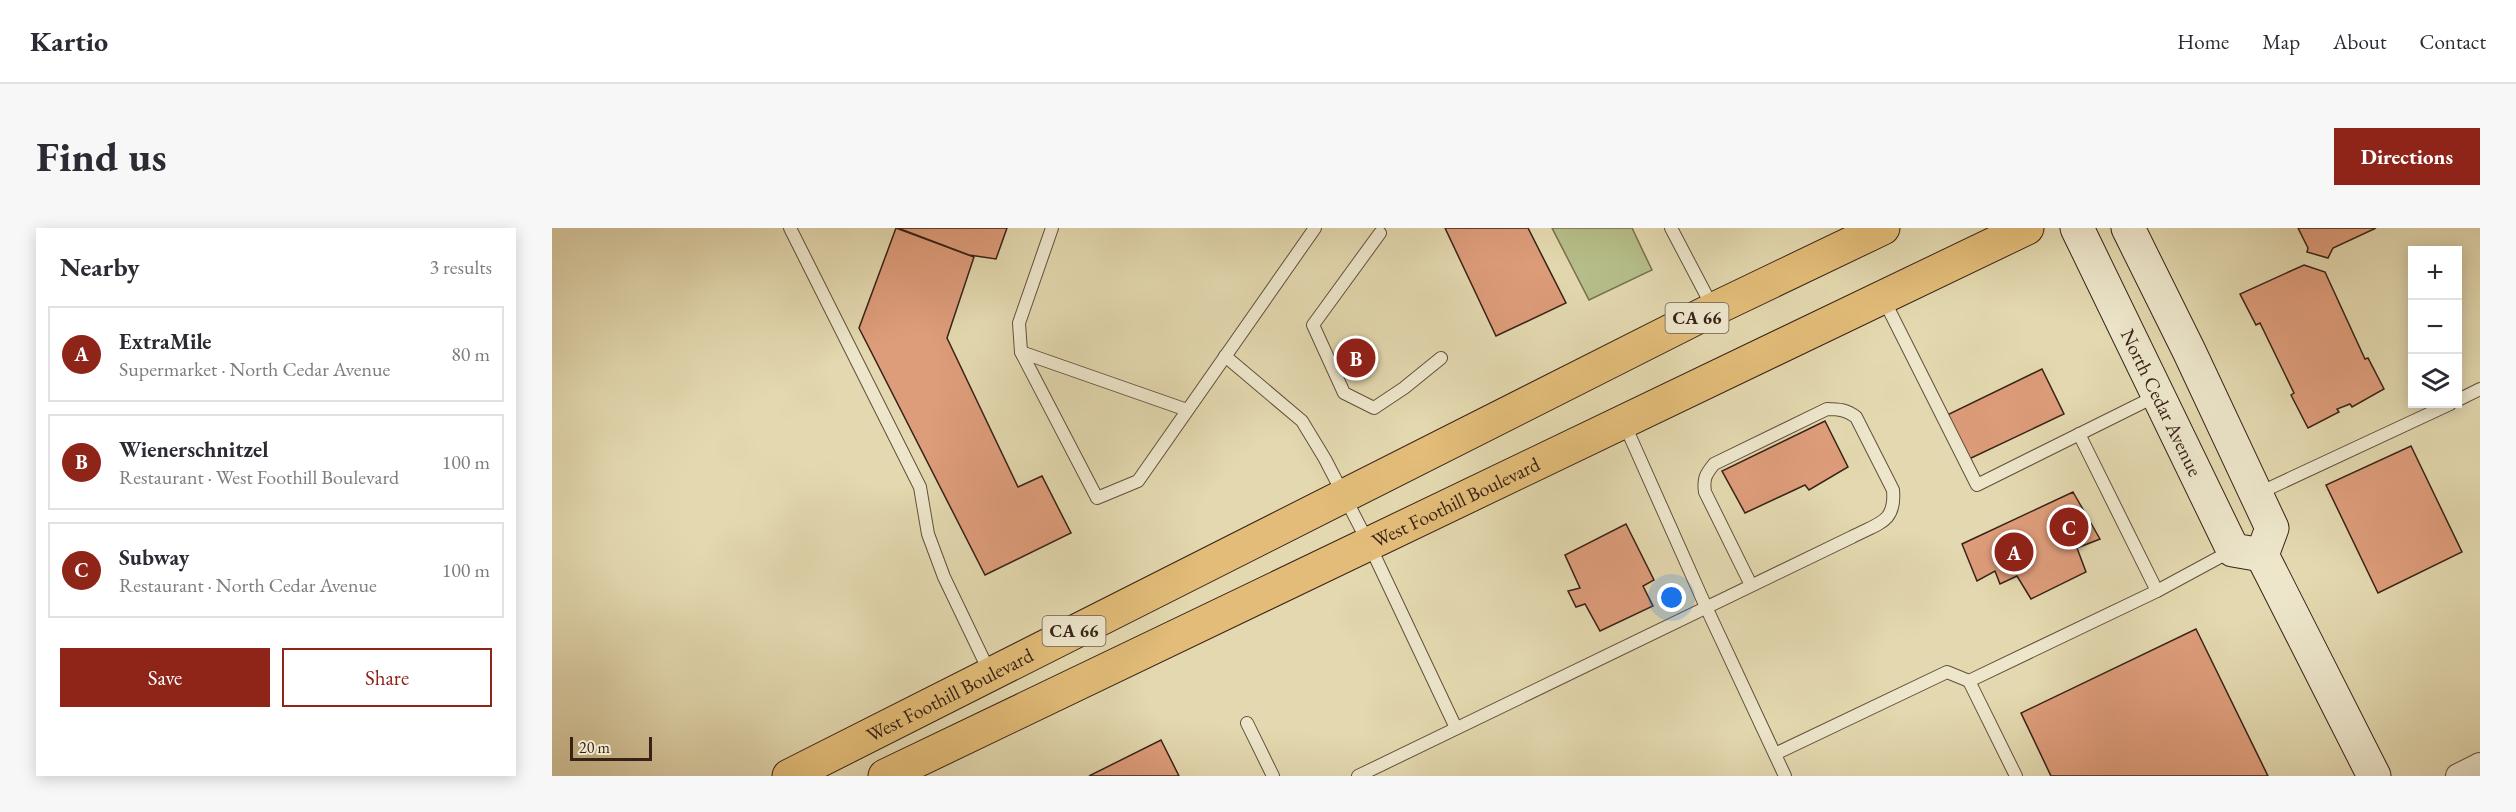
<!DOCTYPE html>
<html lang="en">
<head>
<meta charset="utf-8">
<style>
  body { margin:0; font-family:"EB Garamond",serif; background:#f7f7f7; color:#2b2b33 }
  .controls { position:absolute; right:18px; top:18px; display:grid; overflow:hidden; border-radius:0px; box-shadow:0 3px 15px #0003 }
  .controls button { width:54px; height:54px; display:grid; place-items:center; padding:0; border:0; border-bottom:2px solid #e1e1e2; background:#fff; color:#2b2b33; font:30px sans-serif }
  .scale { position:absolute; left:18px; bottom:15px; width:82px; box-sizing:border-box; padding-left:6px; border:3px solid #382217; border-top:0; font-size:16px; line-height:21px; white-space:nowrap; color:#382217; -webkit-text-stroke:4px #ede6cb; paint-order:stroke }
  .you { position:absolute; left:1120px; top:370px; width:21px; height:21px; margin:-15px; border:4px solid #fff; border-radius:50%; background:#1a73e8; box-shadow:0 0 0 9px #1a73e833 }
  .badge { display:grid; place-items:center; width:39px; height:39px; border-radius:50%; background:#8f2418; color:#fff; font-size:20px; font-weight:700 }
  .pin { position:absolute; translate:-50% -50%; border:3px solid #fff; box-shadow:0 2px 6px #0006 }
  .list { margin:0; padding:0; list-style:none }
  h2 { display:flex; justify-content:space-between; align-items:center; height:78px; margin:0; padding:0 24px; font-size:26px }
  h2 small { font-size:20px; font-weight:400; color:#7c7c81 }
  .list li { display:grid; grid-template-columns:39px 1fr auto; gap:18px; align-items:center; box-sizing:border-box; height:96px; margin:0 12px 12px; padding:0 12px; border:2px solid #e1e1e2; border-radius:0px }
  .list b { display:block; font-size:22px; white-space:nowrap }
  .list p { margin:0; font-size:20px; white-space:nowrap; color:#7c7c81 }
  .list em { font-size:20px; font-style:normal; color:#7c7c81 }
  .actions { display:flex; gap:12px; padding:18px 24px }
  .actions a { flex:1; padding:14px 0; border:2px solid #8f2418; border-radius:0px; text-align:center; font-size:21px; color:#8f2418 }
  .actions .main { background:#8f2418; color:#fff }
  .icon { flex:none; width:33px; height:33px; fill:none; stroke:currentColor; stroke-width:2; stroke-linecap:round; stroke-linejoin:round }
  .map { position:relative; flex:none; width:1928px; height:548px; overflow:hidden; border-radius:0px }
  header { display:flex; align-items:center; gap:36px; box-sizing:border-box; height:84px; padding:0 30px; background:#fff; border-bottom:2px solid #e1e1e2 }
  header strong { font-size:28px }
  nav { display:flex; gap:33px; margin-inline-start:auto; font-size:21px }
  .intro { display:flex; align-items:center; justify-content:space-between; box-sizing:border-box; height:144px; padding:0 36px }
  h1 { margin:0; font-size:42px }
  .button { padding:15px 27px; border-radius:0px; background:#8f2418; color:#fff; font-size:21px; font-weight:700 }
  main { display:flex; gap:36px; padding:0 36px }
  aside { flex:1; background:#fff; border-radius:0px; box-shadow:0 3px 15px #0003 }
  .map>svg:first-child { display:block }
  .green { fill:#b6be89; stroke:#777050; stroke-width:1.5 }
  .building { fill:#dd9c7a; stroke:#382217; stroke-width:1.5 }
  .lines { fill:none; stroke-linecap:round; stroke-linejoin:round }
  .service-casing { stroke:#63503d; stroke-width:14 }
  .minor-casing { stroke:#63503d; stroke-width:26 }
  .secondary-casing { stroke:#382217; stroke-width:35 }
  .primary-casing { stroke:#382217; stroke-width:35 }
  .service { stroke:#ede6cb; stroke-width:12 }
  .minor { stroke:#ede6cb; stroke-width:24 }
  .secondary { stroke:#ede6cb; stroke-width:33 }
  .primary { stroke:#e2bc78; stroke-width:33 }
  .labels { text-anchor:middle; stroke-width:5; stroke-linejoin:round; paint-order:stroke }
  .shield { fill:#ede6cb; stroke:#6e5d4d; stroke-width:1.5 }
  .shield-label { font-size:18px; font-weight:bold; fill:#382217 }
  .street-label { font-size:20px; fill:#382217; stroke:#ede6cb }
</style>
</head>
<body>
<header>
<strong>Kartio</strong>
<nav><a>Home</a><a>Map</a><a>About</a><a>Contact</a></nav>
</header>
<div class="intro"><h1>Find us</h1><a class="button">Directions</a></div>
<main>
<aside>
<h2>Nearby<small>3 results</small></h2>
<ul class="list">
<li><span class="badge">A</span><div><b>ExtraMile</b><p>Supermarket · North Cedar Avenue</p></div><em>80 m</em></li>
<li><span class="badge">B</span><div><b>Wienerschnitzel</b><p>Restaurant · West Foothill Boulevard</p></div><em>100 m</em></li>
<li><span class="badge">C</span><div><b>Subway</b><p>Restaurant · North Cedar Avenue</p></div><em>100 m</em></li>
</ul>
<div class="actions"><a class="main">Save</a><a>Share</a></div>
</aside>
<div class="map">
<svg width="1928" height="548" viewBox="0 0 1928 548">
  <rect width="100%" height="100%" fill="#e3d8af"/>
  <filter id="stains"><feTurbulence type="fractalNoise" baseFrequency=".00333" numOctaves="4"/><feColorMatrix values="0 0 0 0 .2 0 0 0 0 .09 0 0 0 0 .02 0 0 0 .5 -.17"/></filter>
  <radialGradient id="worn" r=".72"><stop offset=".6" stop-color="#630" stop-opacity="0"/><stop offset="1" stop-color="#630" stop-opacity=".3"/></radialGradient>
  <polygon class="green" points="1000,0 1080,0 1100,42 1037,72"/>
  <g class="building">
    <polygon points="344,0 422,29 395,110 466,259 490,248 519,305 433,347 307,100"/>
    <polygon points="346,0 455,0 444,31 417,27"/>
    <polygon points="893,0 976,0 1014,75 944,108"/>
    <polygon points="1746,0 1824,0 1781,20 1776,30 1755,24 1756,20"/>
    <polygon points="1752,37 1773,44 1813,131 1816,130 1832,161 1800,179 1798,176 1785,181 1787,184 1756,200 1739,167 1742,165 1708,95 1704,97 1688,66"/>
    <polygon points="1490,141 1512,186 1415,232 1393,188"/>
    <polygon points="1273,193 1296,239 1257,262 1253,257 1193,285 1170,243"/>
    <polygon points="1859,218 1910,324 1826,365 1774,257"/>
    <polygon points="1521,264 1548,311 1525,320 1534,344 1479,371 1465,348 1448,356 1443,343 1425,353 1410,316"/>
    <polygon points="1074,296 1102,352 1091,358 1101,378 1048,403 1033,376 1024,379 1016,363 1028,360 1013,327"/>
    <polygon points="1644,401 1716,548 1499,548 1469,485"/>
    <polygon points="609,512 627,548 537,548"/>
  </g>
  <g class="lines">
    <g class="service-casing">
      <g id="service">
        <polyline points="238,0 368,259 376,306 392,349 438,445"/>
        <polyline points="500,0 467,95 469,124 545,270 586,253 763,0"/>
        <polyline points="1119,0 1161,80"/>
        <polyline points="828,5 761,97 792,165 822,180 852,160 889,130"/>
        <polyline points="1331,70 1425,257 1604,168"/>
        <polyline points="469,124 635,182"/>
        <polyline points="673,128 750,193 773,231 817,316 904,500"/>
        <polyline points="1906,172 1928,161"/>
        <polyline points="1072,195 1154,379 1233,548"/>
        <polyline points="1527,206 1605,363"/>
        <polyline points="1705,266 1898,176"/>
        <polyline points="695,495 721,548"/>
        <polyline points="1223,526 1395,444 1417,453"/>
        <path d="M806 548 1300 309C1326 295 1344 295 1341 262L1304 189C1295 182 1287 181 1275 181L1162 236C1154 246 1151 250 1153 264L1199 357"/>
        <polyline points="1464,548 1417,453 1605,363 1679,323"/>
      </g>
    </g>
    <g class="minor-casing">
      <polyline id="minor" points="1906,548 1928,537"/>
    </g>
    <g class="secondary-casing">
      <g id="secondary">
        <path id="s1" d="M1525 0 1681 322 1710 327"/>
        <polyline points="1576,0 1637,123 1720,300 1710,327 1822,548"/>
      </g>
    </g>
    <g class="primary-casing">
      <g id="primary">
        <path id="s2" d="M237 548 1162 81 1331 0"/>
        <path id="s3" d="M333 548 1475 0"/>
      </g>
    </g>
    <use href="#service" class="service"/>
    <use href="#minor" class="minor"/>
    <use href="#secondary" class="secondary"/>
    <use href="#primary" class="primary"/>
  </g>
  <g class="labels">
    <g class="shield">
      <rect x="1113.5" y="75" width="63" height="30" rx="4.5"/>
      <rect x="490.5" y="388" width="63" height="30" rx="4.5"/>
    </g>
    <g class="shield-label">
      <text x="1145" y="96">CA 66</text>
      <text x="522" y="409">CA 66</text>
    </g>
    <g class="street-label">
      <text dy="7" stroke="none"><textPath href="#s1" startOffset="194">North Cedar Avenue</textPath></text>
      <text dy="7" stroke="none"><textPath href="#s3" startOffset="633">West Foothill Boulevard</textPath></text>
      <text dy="7" stroke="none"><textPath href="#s2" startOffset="180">West Foothill Boulevard</textPath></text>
    </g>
  </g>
  <rect width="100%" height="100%" filter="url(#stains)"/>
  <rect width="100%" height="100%" fill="url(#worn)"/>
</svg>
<div class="controls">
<button>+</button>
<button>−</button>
<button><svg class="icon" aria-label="layers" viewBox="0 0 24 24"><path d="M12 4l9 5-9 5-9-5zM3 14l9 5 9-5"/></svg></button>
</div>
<div class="scale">20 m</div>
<div class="you"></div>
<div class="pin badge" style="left:1462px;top:324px">A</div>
<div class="pin badge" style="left:804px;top:130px">B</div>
<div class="pin badge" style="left:1517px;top:299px">C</div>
</div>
</main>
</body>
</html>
